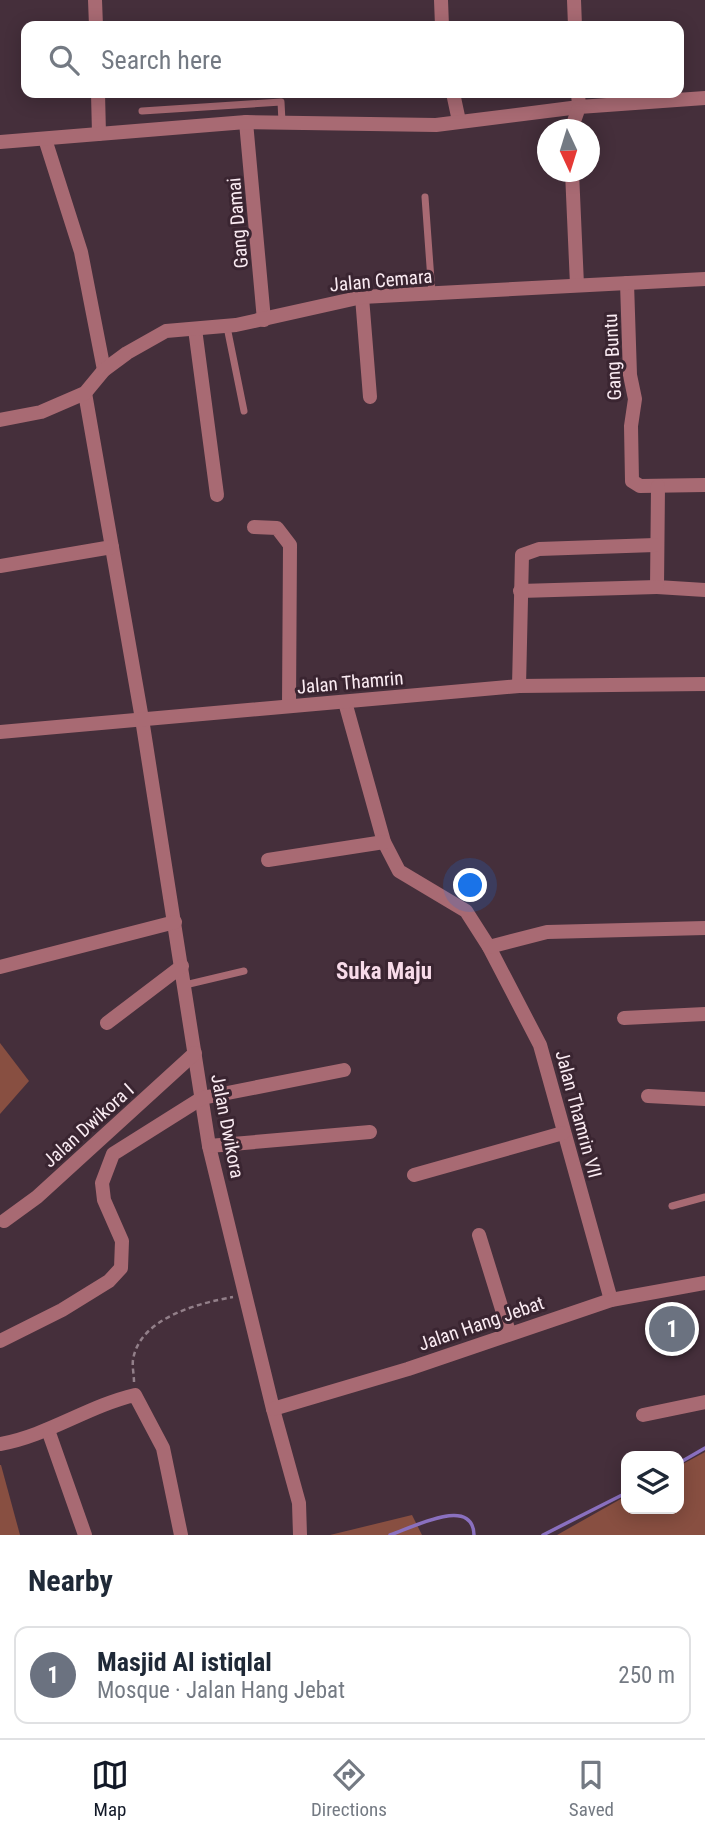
<!DOCTYPE html>
<html lang="en">
<head>
<meta charset="utf-8">
<style>
  body { margin:0; font-family:"Roboto Condensed",sans-serif; background:#f2f2f3; color:#1f2937 }
  .controls { position:absolute; right:21px; bottom:21px; display:grid; overflow:hidden; border-radius:14px; box-shadow:0 4px 18px #0003 }
  .controls button { width:63px; height:63px; display:grid; place-items:center; padding:0; border:0; border-bottom:2px solid #e0e1e3; background:#fff; color:#1f2937; font:35px sans-serif }
  .compass { position:absolute; left:537px; top:119px; width:63px; height:63px; border-radius:50%; background:#fff; box-shadow:0 4px 18px #0003; rotate:176deg }
  .you { position:absolute; left:471px; top:886px; width:24px; height:24px; margin:-18px; border:5px solid #fff; border-radius:50%; background:#1a73e8; box-shadow:0 0 0 10px #1a73e833 }
  .badge { display:grid; place-items:center; width:46px; height:46px; border-radius:50%; background:#111827; color:#fff; font-size:23px; font-weight:700 }
  .pin { position:absolute; translate:-50% -50%; border:4px solid #fff; box-shadow:0 2px 7px #0006 }
  .list { margin:0; padding:0; list-style:none }
  h2 { display:flex; justify-content:space-between; align-items:center; height:91px; margin:0; padding:0 28px; font-size:30px }
  h2 small { font-size:23px; font-weight:400; color:#747a83 }
  .list li { display:grid; grid-template-columns:46px 1fr auto; gap:21px; align-items:center; box-sizing:border-box; height:98px; margin:0 14px 14px; padding:0 14px; border:2px solid #e0e1e3; border-radius:14px }
  .list b { display:block; font-size:26px; white-space:nowrap }
  .list p { margin:0; font-size:23px; white-space:nowrap; color:#747a83 }
  .list em { font-size:23px; font-style:normal; color:#747a83 }
  .icon { flex:none; width:38px; height:38px; fill:none; stroke:currentColor; stroke-width:2; stroke-linecap:round; stroke-linejoin:round }
  .map { position:relative; flex:none; width:705px; height:1535px; overflow:hidden }
  .search { position:absolute; background:#fff; box-shadow:0 4px 18px #0003; left:21px; right:21px; top:21px; height:77px; display:flex; align-items:center; gap:18px; box-sizing:border-box; padding:0 24px; border-radius:14px; color:#747a83; font-size:26px }
  .sheet { height:203px; background:#fff }
  nav { display:flex; justify-content:space-around; align-items:center; box-sizing:border-box; height:98px; border-top:2px solid #e0e1e3; background:#fff; font-size:19px; color:#747a83 }
  nav a { display:grid; justify-items:center; gap:4px }
  nav .on { color:#111827 }
  .map>svg:first-child { display:block }
  .green { fill:#884f41 }
  .lines { fill:none; stroke-linecap:round; stroke-linejoin:round }
  .stream { stroke:#8a70bf; stroke-width:3.5 }
  .path { stroke:#927f89; stroke-width:2.5; stroke-dasharray:5 3.5; stroke-linecap:butt }
  .service { stroke:#a86a73; stroke-width:7 }
  .minor { stroke:#a86a73; stroke-width:14 }
  .tertiary { stroke:#a86a73; stroke-width:14 }
  .labels { text-anchor:middle; stroke-width:6; stroke-linejoin:round; paint-order:stroke }
  .street-label { font-size:19px; fill:#faebf2; stroke:#3a2531 }
  .quarter-label { font-size:23px; font-weight:bold; fill:#f8dbe9; stroke:#3a2531 }
</style>
</head>
<body>
<div class="map">
<svg width="705" height="1535" viewBox="0 0 705 1535">
  <rect width="100%" height="100%" fill="#452f3b"/>
  <g class="green">
    <polygon points="0,1043 29,1081 0,1114"/>
    <polygon points="705,1452 705,1535 557,1535 626,1496 626,1509 679,1509 679,1466"/>
    <polygon points="0,1465 1,1465 20,1535 0,1535"/>
    <polygon points="412,1515 422,1535 330,1535"/>
  </g>
  <g class="lines">
    <g class="stream">
      <polyline points="679,1463 705,1448"/>
      <path d="M390 1535C412 1528 473 1495 474 1535"/>
      <polyline points="543,1535 626,1493"/>
    </g>
    <path class="path" d="M134 1382C134 1375 132 1366 133 1360 139 1318 199 1303 233 1297"/>
    <g class="service">
      <polyline points="142,111 281,102 282,122"/>
      <polyline points="425,197 432,294"/>
      <polyline points="227,327 244,411"/>
      <polyline points="185,985 244,971"/>
      <polyline points="672,1206 705,1197"/>
    </g>
    <g class="minor">
      <polyline points="95,0 96,26"/>
      <polyline points="441,0 442,26"/>
      <polyline points="574,0 575,26"/>
      <polyline points="98,93 99,134"/>
      <polyline points="453,93 459,121"/>
      <polyline points="246,122 264,320"/>
      <polyline points="45,139 81,252 104,370"/>
      <polyline points="0,142 246,122 436,125 579,107 578,93"/>
      <polyline points="627,283 630,375 635,399 631,426 632,481 640,486 705,485"/>
      <polyline points="362,297 370,397"/>
      <polyline points="195,329 217,495"/>
      <polyline points="85,393 142,719 209,1146 273,1409 299,1503 300,1535"/>
      <polyline points="658,486 657,587 705,590"/>
      <polyline points="254,527 277,528 290,545 289,706"/>
      <polyline points="0,566 112,547"/>
      <polyline points="520,591 657,587"/>
      <polyline points="519,686 522,555 539,549 655,545"/>
      <polyline points="345,702 384,842 399,871 466,911 489,947 540,1045 611,1300"/>
      <polyline points="0,732 519,686 705,684"/>
      <polyline points="268,860 384,842"/>
      <polyline points="489,947 547,932 705,928"/>
      <polyline points="0,967 175,922"/>
      <polyline points="624,1018 705,1014"/>
      <polyline points="107,1023 182,966"/>
      <polyline points="648,1096 705,1099"/>
      <polyline points="209,1146 370,1132"/>
      <polyline points="414,1175 563,1133"/>
      <polyline points="4,1221 37,1197 195,1053"/>
      <polyline points="479,1235 509,1332"/>
      <polyline points="0,1341 62,1310 109,1281 121,1268 122,1241 104,1200 102,1183 113,1154 202,1098 344,1070"/>
      <polyline points="273,1409 408,1369 611,1300 705,1283"/>
      <polyline points="643,1415 705,1402"/>
      <polyline points="48,1430 85,1535"/>
      <path d="M0 1444C47 1436 88 1406 135 1395L163 1448 181 1535"/>
    </g>
    <g class="tertiary">
      <polyline points="571,130 579,107 705,98"/>
      <polyline points="572,172 577,285"/>
      <polyline points="0,420 41,412 85,393 104,370 127,353 166,331 236,325 362,297 705,279"/>
    </g>
  </g>
  <g class="labels">
    <g class="street-label">
      <text transform="translate(237 223) rotate(-95)" y="7">Gang Damai</text>
      <text transform="translate(381 280) rotate(-5)" y="7">Jalan Cemara</text>
      <text transform="translate(612 357) rotate(-93)" y="7">Gang Buntu</text>
      <text transform="translate(350 682) rotate(-5)" y="7">Jalan Thamrin</text>
      <text transform="translate(579 1114) rotate(75)" y="7">Jalan Thamrin VII</text>
      <text transform="translate(88 1125) rotate(-42)" y="7">Jalan Dwikora I</text>
      <text transform="translate(228 1126) rotate(79)" y="7">Jalan Dwikora</text>
      <text transform="translate(481 1323) rotate(-19)" y="7">Jalan Hang Jebat</text>
    </g>
    <g class="quarter-label">
      <text x="384" y="979">Suka Maju</text>
    </g>
  </g>
</svg>
<div class="controls">
<button><svg class="icon" aria-label="layers" viewBox="0 0 24 24"><path d="M12 4l9 5-9 5-9-5zM3 14l9 5 9-5"/></svg></button>
</div>
<svg class="compass" viewBox="-18 -18 36 36"><path d="M0-13l5 13h-10z" fill="#e53935"/><path d="M0 13l5-13h-10z" fill="#747a83"/></svg>
<div class="you"></div>
<div class="pin badge" style="left:672px;top:1329px;background:#6b7280">1</div>
<div class="search"><svg class="icon" aria-label="search" viewBox="0 0 24 24"><circle cx="10" cy="10" r="6"/><path d="M15 15l6 6"/></svg>Search here</div>
</div>
<section class="sheet">
<h2>Nearby<small></small></h2>
<ul class="list">
<li><span class="badge" style="background:#6b7280">1</span><div><b>Masjid Al istiqlal</b><p>Mosque · Jalan Hang Jebat</p></div><em>250 m</em></li>
</ul>
</section>
<nav>
<a class="on"><svg class="icon" aria-label="map" viewBox="0 0 24 24"><path d="M3 6l6-2 6 2 6-2v14l-6 2-6-2-6 2zM9 4v14M15 6v14"/></svg>Map</a>
<a><svg class="icon" aria-label="directions" viewBox="0 0 24 24"><path d="M12 3l9 9-9 9-9-9zM9 14v-3h6M13 9l2 2-2 2"/></svg>Directions</a>
<a><svg class="icon" aria-label="saved" viewBox="0 0 24 24"><path d="M7 4h10v16l-5-4-5 4z"/></svg>Saved</a>
</nav>
</body>
</html>
